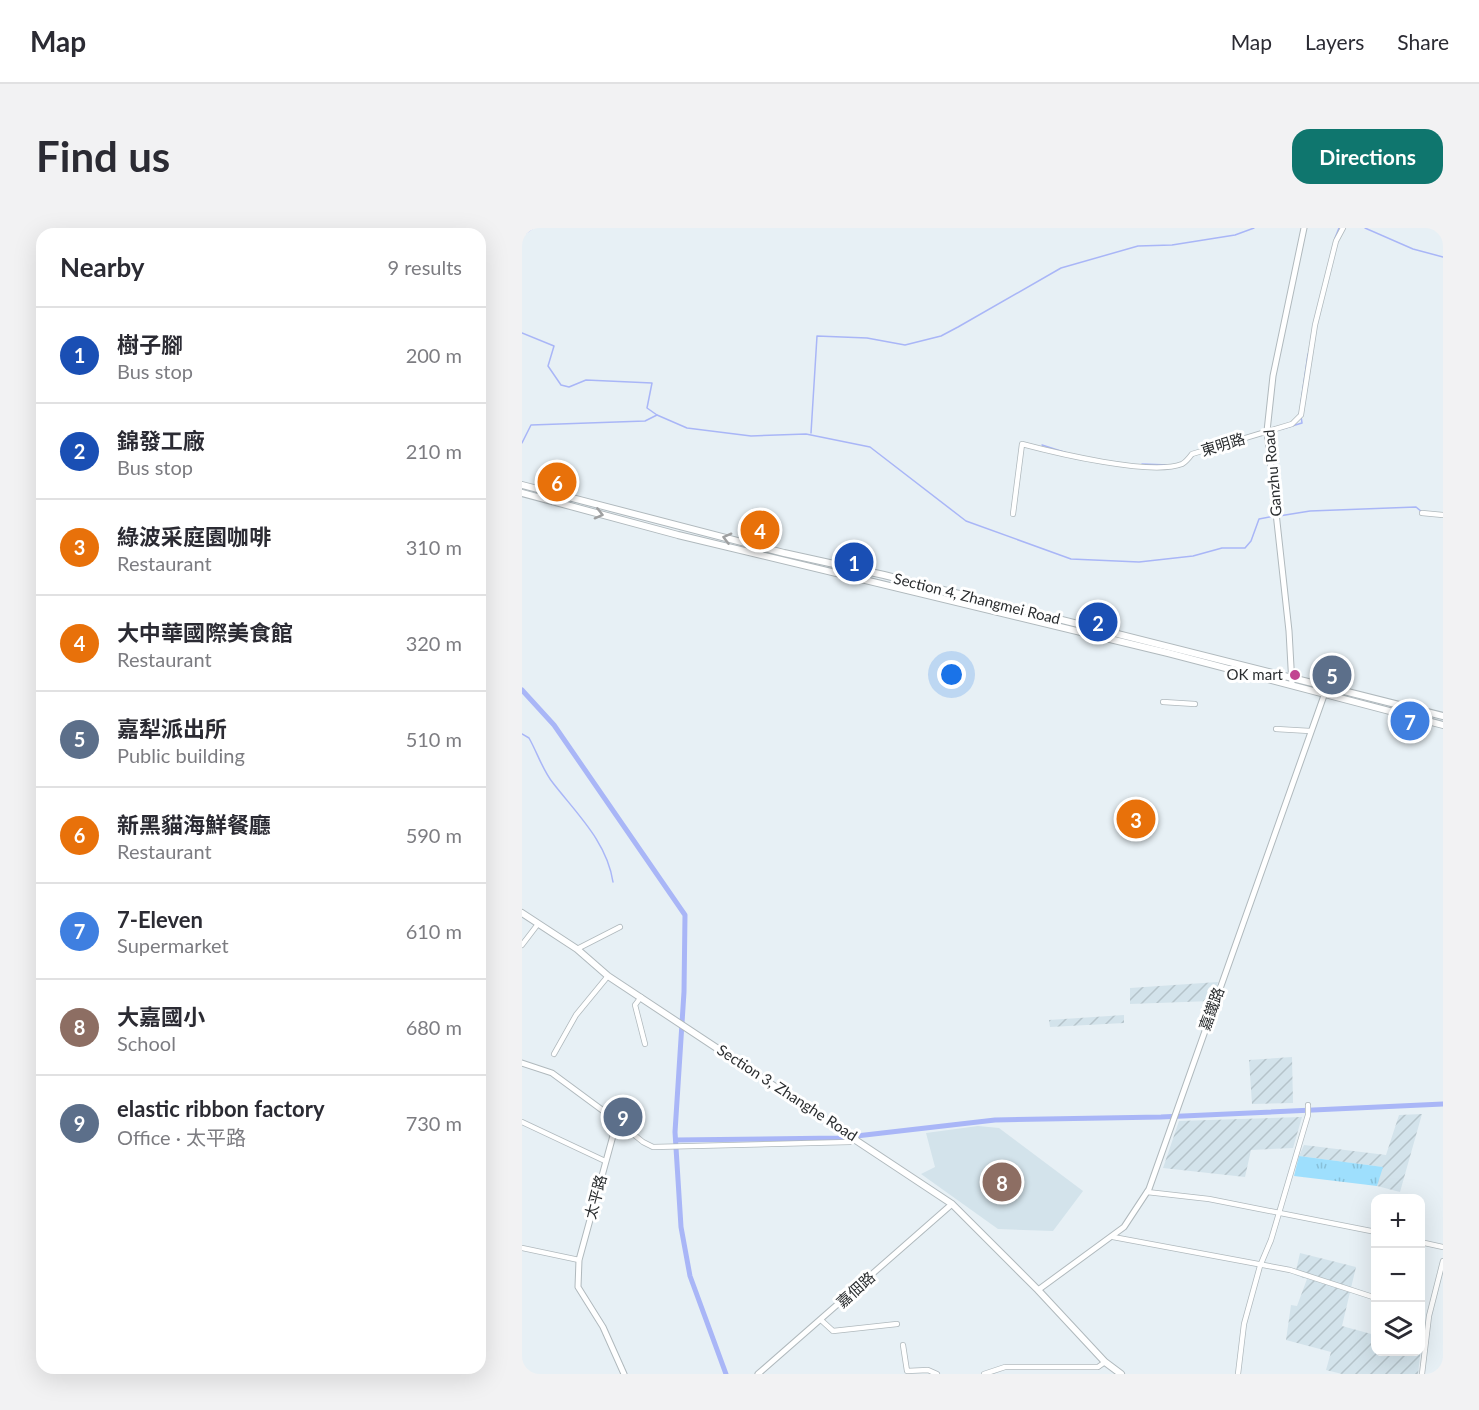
<!DOCTYPE html>
<html lang="en">
<head>
<meta charset="utf-8">
<style>
  body { margin:0; font-family:Lato,"Noto Sans TC",sans-serif; background:#f2f2f3; color:#2b2b33 }
  .controls { position:absolute; right:18px; bottom:18px; display:grid; overflow:hidden; border-radius:12px; box-shadow:0 6px 24px #0002 }
  .controls button { width:54px; height:54px; display:grid; place-items:center; padding:0; border:0; border-bottom:2px solid #e1e1e2; background:#fff; color:#2b2b33; font:30px sans-serif }
  .you { position:absolute; left:430px; top:447px; width:21px; height:21px; margin:-15px; border:4px solid #fff; border-radius:50%; background:#1a73e8; box-shadow:0 0 0 9px #1a73e833 }
  .badge { display:grid; place-items:center; width:39px; height:39px; border-radius:50%; background:#0f766e; color:#fff; font-size:20px; font-weight:700 }
  .pin { position:absolute; translate:-50% -50%; border:3px solid #fff; box-shadow:0 2px 6px #0006 }
  .list { margin:0; padding:0; list-style:none }
  h2 { display:flex; justify-content:space-between; align-items:center; height:78px; margin:0; padding:0 24px; font-size:26px }
  h2 small { font-size:20px; font-weight:400; color:#7c7c81 }
  .list li { display:grid; grid-template-columns:39px 1fr auto; gap:18px; align-items:center; box-sizing:border-box; height:96px; padding:0 24px; border-top:2px solid #e1e1e2 }
  .list b { display:block; font-size:22px; white-space:nowrap }
  .list p { margin:0; font-size:20px; white-space:nowrap; color:#7c7c81 }
  .list em { font-size:20px; font-style:normal; color:#7c7c81 }
  .icon { flex:none; width:33px; height:33px; fill:none; stroke:currentColor; stroke-width:2; stroke-linecap:round; stroke-linejoin:round }
  .map { position:relative; flex:none; width:921px; height:1146px; overflow:hidden; border-radius:18px }
  header { display:flex; align-items:center; gap:36px; box-sizing:border-box; height:84px; padding:0 30px; background:#fff; border-bottom:2px solid #e1e1e2 }
  header strong { font-size:28px }
  nav { display:flex; gap:33px; margin-inline-start:auto; font-size:21px }
  .intro { display:flex; align-items:center; justify-content:space-between; box-sizing:border-box; height:144px; padding:0 36px }
  h1 { margin:0; font-size:42px }
  .button { padding:15px 27px; border-radius:18px; background:#0f766e; color:#fff; font-size:21px; font-weight:700 }
  main { display:flex; gap:36px; padding:0 36px }
  aside { flex:1; background:#fff; border-radius:18px; box-shadow:0 6px 24px #0002 }
  .map>svg:first-child { display:block }
  .built { fill:#d3e3eb }
  .industrial { fill:url(#industrial-furrows) }
  .grass { fill:url(#grass-tufts) }
  .lines { fill:none; stroke-linecap:round; stroke-linejoin:round }
  .stream { stroke:#a9b6f7; stroke-width:1.5 }
  .canal { stroke:#a9b6f7; stroke-width:5 }
  .minor-casing { stroke:#b0b9bd; stroke-width:6 }
  .tertiary-casing { stroke:#b0b9bd; stroke-width:7 }
  .secondary-casing { stroke:#b0b9bd; stroke-width:8 }
  .minor { stroke:#fff; stroke-width:4.5 }
  .tertiary { stroke:#fff; stroke-width:5 }
  .secondary { stroke:#fff; stroke-width:6 }
  .oneway { stroke:#9fa0a1 }
  .poi-dot { fill:#c24491; stroke:#fff; stroke-width:2 }
  .labels { text-anchor:middle; stroke-width:6; stroke-linejoin:round; paint-order:stroke }
  .street-label { font-size:15px; fill:#2a2d2f; stroke:#fff }
  .poi-label { font-size:15px; fill:#2a2d2f; stroke:#fff; text-anchor:end }
</style>
</head>
<body>
<header>
<strong>Map</strong>
<nav><a>Map</a><a>Layers</a><a>Share</a></nav>
</header>
<div class="intro"><h1>Find us</h1><a class="button">Directions</a></div>
<main>
<aside>
<h2>Nearby<small>9 results</small></h2>
<ul class="list">
<li><span class="badge" style="background:#1a4fb4">1</span><div><b>樹子腳</b><p>Bus stop</p></div><em>200 m</em></li>
<li><span class="badge" style="background:#1a4fb4">2</span><div><b>錦發工廠</b><p>Bus stop</p></div><em>210 m</em></li>
<li><span class="badge" style="background:#e8710a">3</span><div><b>綠波采庭園咖啡</b><p>Restaurant</p></div><em>310 m</em></li>
<li><span class="badge" style="background:#e8710a">4</span><div><b>大中華國際美食館</b><p>Restaurant</p></div><em>320 m</em></li>
<li><span class="badge" style="background:#5c6f8a">5</span><div><b>嘉犁派出所</b><p>Public building</p></div><em>510 m</em></li>
<li><span class="badge" style="background:#e8710a">6</span><div><b>新黑貓海鮮餐廳</b><p>Restaurant</p></div><em>590 m</em></li>
<li><span class="badge" style="background:#3f7fe0">7</span><div><b>7-Eleven</b><p>Supermarket</p></div><em>610 m</em></li>
<li><span class="badge" style="background:#8d6e63">8</span><div><b>大嘉國小</b><p>School</p></div><em>680 m</em></li>
<li><span class="badge" style="background:#5c6f8a">9</span><div><b>elastic ribbon factory</b><p>Office · 太平路</p></div><em>730 m</em></li>
</ul>
</aside>
<div class="map">
<svg width="921" height="1146" viewBox="0 0 921 1146">
  <defs>
    <pattern id="industrial-furrows" width="10" height="10" patternUnits="userSpaceOnUse" patternTransform="scale(1.5)"><rect width="10" height="10" fill="#d3e3eb"/><path d="M-1 1l2-2M0 10L10 0M9 11l2-2" fill="none" stroke="#b5c3ca"/></pattern>
    <pattern id="grass-tufts" width="24" height="20" patternUnits="userSpaceOnUse" patternTransform="scale(1.5)"><rect width="24" height="20" fill="#9edffd"/><path d="M3 7l-1-3M5 7V3M7 7l1-3M15 17l-1-3M17 17v-4M19 17l1-3" fill="none" stroke="#88c0d9"/></pattern>
  </defs>
  <rect width="100%" height="100%" fill="#e7f0f5"/>
  <polygon class="built" points="456,898 477,900 561,963 531,1003 476,1001 399,946 413,939 404,905"/>
  <g class="industrial">
    <polygon points="696,754 690,773 608,776 608,760"/>
    <polygon points="602,787 602,795 528,799 527,792"/>
    <polygon points="770,829 771,875 730,876 727,832"/>
    <polygon points="900,886 878,964 855,958 860,939 777,928 782,917 864,927 877,887"/>
    <polygon points="780,889 771,920 729,922 723,949 641,940 657,893"/>
    <polygon points="778,1025 834,1039 820,1098 853,1107 854,1124 898,1124 899,1119 896,1146 820,1146 804,1142 809,1124 764,1112 769,1077 775,1078 785,1051 773,1047"/>
  </g>
  <polygon class="grass" points="777,928 861,939 855,958 772,948"/>
  <g class="lines">
    <g class="stream">
      <polyline points="843,0 891,21 921,29"/>
      <polyline points="0,8 11,0"/>
      <polyline points="813,10 817,0"/>
      <polyline points="0,105 32,118 26,138 39,157 47,159 64,152 130,155 125,180 135,187"/>
      <polyline points="779,174 786,126"/>
      <polyline points="760,201 780,195 779,188"/>
      <polyline points="289,205 295,108 345,110 383,117 419,108 436,99 539,40 616,18 650,17 713,7 732,0"/>
      <polyline points="0,215 9,197 123,193 135,187 165,200 229,208 284,206 348,219 444,293 549,331 617,334 671,328 700,320 723,320 729,313 737,291 753,288"/>
      <polyline points="520,217 545,225"/>
      <polyline points="620,236 646,237"/>
      <polyline points="757,288 788,283 894,279 900,284"/>
      <path d="M0 506 7 510C15 524 21 543 31 555 55 586 85 614 91 654"/>
    </g>
    <g class="canal">
      <polyline points="0,462 32,497 163,687 162,764 153,904 159,999 168,1048 204,1146"/>
      <polyline points="154,912 317,910 473,892 639,889 921,876"/>
    </g>
    <g class="minor-casing">
      <g id="minor">
        <polyline points="900,285 921,287"/>
        <path d="M491 286 500 216C534 225 629 248 660 236 664 234 667 230 670 226L770 196 779 187 793 97 814 13 821 0"/>
        <polyline points="641,474 673,476"/>
        <polyline points="754,501 788,503"/>
        <polyline points="0,717 16,696"/>
        <polyline points="55,721 98,699"/>
        <polyline points="119,769 113,777 123,816"/>
        <polyline points="32,826 54,787 86,748"/>
        <polyline points="95,893 121,914 131,919 328,914 334,910"/>
        <polyline points="0,894 83,933"/>
        <polyline points="625,964 687,971 854,1004"/>
        <polyline points="591,1009 768,1042 854,1070"/>
        <polyline points="898,1014 921,1019"/>
        <polyline points="0,1020 57,1032"/>
        <polyline points="299,1092 311,1103 375,1096"/>
        <polyline points="381,1117 385,1143 406,1142 415,1146"/>
        <polyline points="462,1146 483,1139 576,1139 583,1134"/>
        <polyline points="716,1146 722,1096 738,1038 749,1012 786,887 786,877"/>
        <polyline points="900,1146 907,1088 921,1033"/>
      </g>
    </g>
    <g class="tertiary-casing">
      <g id="tertiary">
        <polyline points="770,457 767,403 745,203 751,148 782,0"/>
        <polyline points="0,835 30,845 95,893 57,1032 56,1059 81,1099 102,1146"/>
        <polyline points="516,1062 602,999 627,961 805,459"/>
        <polyline points="236,1146 430,976"/>
      </g>
    </g>
    <g class="secondary-casing">
      <g id="secondary">
        <polyline points="0,257 262,325 362,347 921,488"/>
        <polyline points="0,265 156,307 646,425 921,497"/>
        <polyline points="0,685 55,721 86,748 430,976 516,1062 583,1134 599,1146"/>
      </g>
    </g>
    <use href="#minor" class="minor"/>
    <use href="#tertiary" class="tertiary"/>
    <use href="#secondary" class="secondary"/>
  </g>
  <defs><path id="oneway-chevron" d="M-2-3.5L2.5 0L-2 3.5" fill="none" stroke-width="1.6" stroke-linecap="round" stroke-linejoin="round" transform="scale(1.5)"/></defs>
  <g class="oneway">
    <use href="#oneway-chevron" transform="translate(77 286) rotate(14)"/>
    <use href="#oneway-chevron" transform="translate(205 310) rotate(-165)"/>
  </g>
  <circle class="poi-dot" cx="773" cy="447" r="6"/>
  <g class="labels">
    <g class="street-label">
      <text transform="translate(701 217) rotate(-17)" y="5">東明路</text>
      <text transform="translate(751 245) rotate(-95)" y="5">Ganzhu Road</text>
      <text transform="translate(455 371) rotate(14)" y="5">Section 4, Zhangmei Road</text>
      <text transform="translate(690 781) rotate(-70)" y="5">嘉鐵路</text>
      <text transform="translate(265 865) rotate(33)" y="5">Section 3, Zhanghe Road</text>
      <text transform="translate(74 969) rotate(-75)" y="5">太平路</text>
      <text transform="translate(334 1062) rotate(-42)" y="5">嘉佃路</text>
    </g>
    <g class="poi-label">
      <text x="761" y="452">OK mart</text>
    </g>
  </g>
</svg>
<div class="controls">
<button>+</button>
<button>−</button>
<button><svg class="icon" aria-label="layers" viewBox="0 0 24 24"><path d="M12 4l9 5-9 5-9-5zM3 14l9 5 9-5"/></svg></button>
</div>
<div class="you"></div>
<div class="pin badge" style="left:332px;top:334px;background:#1a4fb4">1</div>
<div class="pin badge" style="left:576px;top:394px;background:#1a4fb4">2</div>
<div class="pin badge" style="left:614px;top:591px;background:#e8710a">3</div>
<div class="pin badge" style="left:238px;top:302px;background:#e8710a">4</div>
<div class="pin badge" style="left:810px;top:447px;background:#5c6f8a">5</div>
<div class="pin badge" style="left:35px;top:254px;background:#e8710a">6</div>
<div class="pin badge" style="left:888px;top:493px;background:#3f7fe0">7</div>
<div class="pin badge" style="left:480px;top:954px;background:#8d6e63">8</div>
<div class="pin badge" style="left:101px;top:889px;background:#5c6f8a">9</div>
</div>
</main>
</body>
</html>
